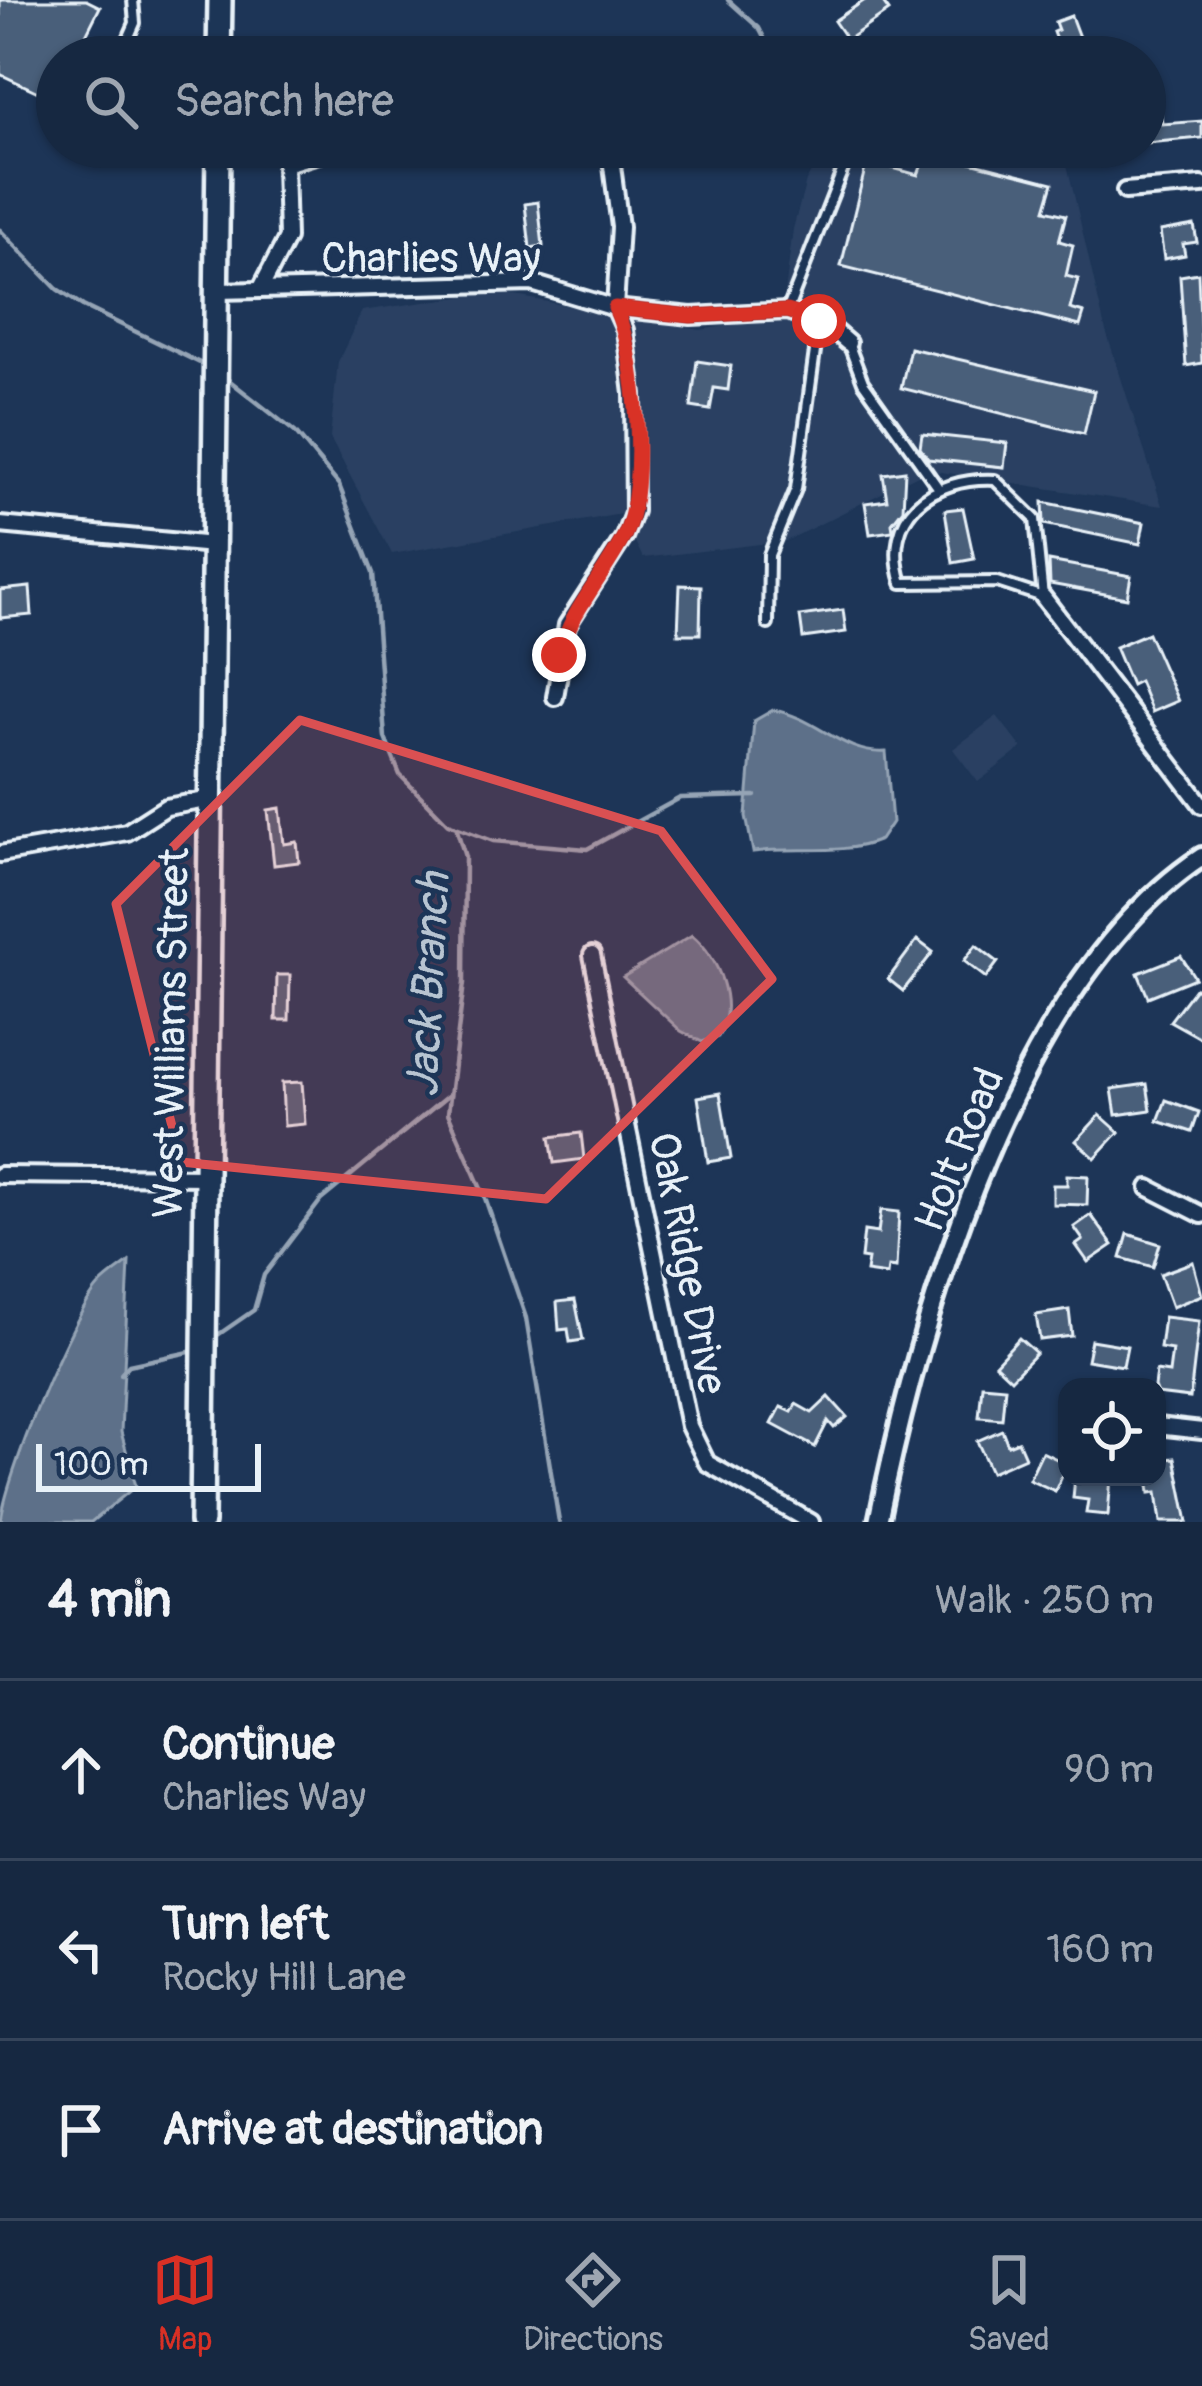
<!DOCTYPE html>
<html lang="en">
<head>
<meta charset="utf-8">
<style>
  body { margin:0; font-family:Pangolin,sans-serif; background:#23344c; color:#f1f3f6 }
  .controls { position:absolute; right:36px; bottom:36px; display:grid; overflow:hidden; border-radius:24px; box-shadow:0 3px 9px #0004 }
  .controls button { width:108px; height:108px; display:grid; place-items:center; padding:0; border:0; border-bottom:3px solid #35445a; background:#162841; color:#f1f3f6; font:60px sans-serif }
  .scale { position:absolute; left:36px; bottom:30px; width:225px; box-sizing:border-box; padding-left:12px; border:6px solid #e8f1f8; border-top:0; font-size:33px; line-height:42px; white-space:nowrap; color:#e8f1f8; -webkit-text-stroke:9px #1d3557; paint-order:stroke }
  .stop { position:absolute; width:36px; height:36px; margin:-27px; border:9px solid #d93025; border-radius:50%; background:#fff }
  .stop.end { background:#d93025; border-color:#fff; box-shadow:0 3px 12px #0008 }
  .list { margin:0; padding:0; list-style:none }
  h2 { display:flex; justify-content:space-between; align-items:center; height:156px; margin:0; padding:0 48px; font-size:51px }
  h2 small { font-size:39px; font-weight:400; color:#9ea6b1 }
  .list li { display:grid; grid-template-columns:78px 1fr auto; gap:36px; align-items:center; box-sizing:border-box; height:180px; padding:0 48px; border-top:3px solid #35445a }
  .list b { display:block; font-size:45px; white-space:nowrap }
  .list p { margin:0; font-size:39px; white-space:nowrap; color:#9ea6b1 }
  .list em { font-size:39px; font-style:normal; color:#9ea6b1 }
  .icon { flex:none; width:66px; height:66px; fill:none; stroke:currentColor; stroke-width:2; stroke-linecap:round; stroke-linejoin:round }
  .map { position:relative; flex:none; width:1202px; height:1522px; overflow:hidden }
  .search { position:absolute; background:#162841; box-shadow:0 3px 9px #0004; left:36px; right:36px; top:36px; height:132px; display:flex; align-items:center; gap:30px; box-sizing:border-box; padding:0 42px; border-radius:66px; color:#9ea6b1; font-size:45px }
  .sheet { height:696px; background:#162841 }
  nav { display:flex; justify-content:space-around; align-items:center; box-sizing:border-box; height:168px; border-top:3px solid #35445a; background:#162841; font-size:33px; color:#9ea6b1 }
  nav a { display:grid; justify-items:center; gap:6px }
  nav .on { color:#d93025 }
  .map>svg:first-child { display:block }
  .built { fill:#2a4162 }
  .water { fill:#5d7089; stroke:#95a4b5; stroke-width:3 }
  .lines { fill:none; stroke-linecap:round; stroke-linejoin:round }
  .stream { stroke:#95a4b5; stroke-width:4.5 }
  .building { fill:#495e7a; stroke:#e8f1f8; stroke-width:3 }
  .service-casing { stroke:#e8f1f8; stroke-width:16 }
  .minor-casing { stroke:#e8f1f8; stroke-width:22 }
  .tertiary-casing { stroke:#e8f1f8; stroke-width:26 }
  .primary-casing { stroke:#e8f1f8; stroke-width:30 }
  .service { stroke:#1d3557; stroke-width:8 }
  .minor { stroke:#1d3557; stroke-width:14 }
  .tertiary { stroke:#1d3557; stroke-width:16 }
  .primary { stroke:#1d3557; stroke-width:21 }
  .route { stroke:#d93025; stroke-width:15 }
  .marked { fill:#da5052; fill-opacity:0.2; stroke:#da5052; stroke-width:9; stroke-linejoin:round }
  .labels { text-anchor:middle; stroke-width:9; stroke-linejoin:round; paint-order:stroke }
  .street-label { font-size:42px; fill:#e8f1f8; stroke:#1d3557 }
  .water-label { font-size:45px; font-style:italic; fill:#b7c4d1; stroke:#1d3557 }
</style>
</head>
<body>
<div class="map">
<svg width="1202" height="1522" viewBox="0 0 1202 1522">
  <rect width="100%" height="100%" fill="#1d3557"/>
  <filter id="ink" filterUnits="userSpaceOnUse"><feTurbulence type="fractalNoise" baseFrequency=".00833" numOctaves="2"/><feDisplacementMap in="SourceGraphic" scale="24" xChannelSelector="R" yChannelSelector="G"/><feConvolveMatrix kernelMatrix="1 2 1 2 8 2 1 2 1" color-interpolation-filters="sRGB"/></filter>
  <g filter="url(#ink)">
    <g class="built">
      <polygon points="825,147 1063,147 1104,325 1162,506 928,470 786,541 643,558 621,514 392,554 330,438 338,362 362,311 494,292 700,330 782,317 793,229 806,181"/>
      <polygon points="997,716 1022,748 978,782 953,749"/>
    </g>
    <g class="water">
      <path d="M773 710C816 717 843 755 886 752L892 822 880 840C842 856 795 846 753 852L746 816 754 721Z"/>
      <path d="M692 935C719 957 738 1005 718 1037L702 1042 681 1031 623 977Z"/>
      <path d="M129 1262 121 1432 136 1486 91 1522H1C4 1481 71 1316 99 1286 107 1277 120 1269 129 1262Z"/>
    </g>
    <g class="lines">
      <g class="stream">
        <polyline points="728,0 759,28 774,57"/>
        <polyline points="0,230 57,289 83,306 206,366"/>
        <polyline points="225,377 295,432 339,485 373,573 385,738 400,775 448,824 493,841 587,849 680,798 755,796"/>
        <polyline points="457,830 465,857 464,983 448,1113 485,1198 526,1318 559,1522"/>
        <polyline points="212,1339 254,1310 264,1275 321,1200 450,1094"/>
        <polyline points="121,1374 129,1365 194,1351"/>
      </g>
    </g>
    <g class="building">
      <polygon points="0,0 86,0 100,7 75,57 57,57 57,101 0,74"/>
      <polygon points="865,0 881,0 889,11 847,40 834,21"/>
      <polygon points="1071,16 1083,48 1062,56 1053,32 1058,30 1055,22"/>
      <polygon points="1161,112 1162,124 1202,121 1202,138 1145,143 1145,113"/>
      <polygon points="927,151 1053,183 1045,210 1066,215 1059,241 1073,245 1066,276 1078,279 1070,309 1084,313 1080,326 841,266 867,161 918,175"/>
      <polygon points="538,202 543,246 530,248 525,204"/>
      <polygon points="1194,225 1197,242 1183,244 1185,255 1164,259 1160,231"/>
      <polygon points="1198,273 1202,363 1186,366 1180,276"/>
      <polygon points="910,348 1094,391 1084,434 901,388"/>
      <polygon points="697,361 731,366 728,390 714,388 710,410 691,407"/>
      <polygon points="922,434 1007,443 1004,467 928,459 920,448"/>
      <polygon points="905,471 903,509 892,523 893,531 870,534 865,503 887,500 883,474"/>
      <polygon points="1043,502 1144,523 1140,544 1044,524"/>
      <polygon points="963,508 974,559 953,563 945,510"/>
      <polygon points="1049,561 1131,576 1127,598 1050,584"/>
      <polygon points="680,585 701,586 700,634 678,634"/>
      <polygon points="30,587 32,615 0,618 0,590"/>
      <polygon points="843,610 846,632 803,638 800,616"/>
      <polygon points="1148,633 1178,701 1152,712 1139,681 1131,685 1115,647"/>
      <polygon points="280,808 284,844 297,842 299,862 274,865 268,810"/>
      <polygon points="917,940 933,952 903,991 888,979"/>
      <polygon points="976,945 998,962 986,978 964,961"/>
      <polygon points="1181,956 1195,978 1148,997 1138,973"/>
      <polygon points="277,975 290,975 289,1020 276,1020"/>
      <polygon points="1195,988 1202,994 1202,1039 1170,1021"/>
      <polygon points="302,1082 305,1124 284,1126 282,1083"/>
      <polygon points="1147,1084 1151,1110 1116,1115 1112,1089"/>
      <polygon points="720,1093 731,1158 708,1162 698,1097"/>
      <polygon points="1166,1100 1199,1112 1192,1132 1158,1121"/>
      <polygon points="1100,1115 1119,1132 1095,1158 1076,1141"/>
      <polygon points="581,1133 584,1159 554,1163 550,1137"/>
      <polygon points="1067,1175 1088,1176 1087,1205 1053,1204 1053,1185 1067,1185"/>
      <polygon points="881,1210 899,1212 896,1268 888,1267 887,1275 866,1272 868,1259 861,1258 864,1231 878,1233"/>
      <polygon points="1091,1215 1113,1245 1088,1262 1076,1245 1083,1240 1074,1227"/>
      <polygon points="1128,1234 1160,1244 1153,1267 1121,1258"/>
      <polygon points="1193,1262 1202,1295 1172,1307 1160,1274"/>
      <polygon points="575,1300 583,1340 570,1342 568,1329 559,1330 557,1302"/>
      <polygon points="1069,1310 1072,1336 1040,1340 1036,1315"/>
      <polygon points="1164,1317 1199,1321 1190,1398 1157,1394 1154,1387 1156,1371 1169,1373 1172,1350 1160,1348"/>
      <polygon points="1019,1338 1036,1353 1011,1379 995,1364"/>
      <polygon points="1091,1340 1127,1346 1123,1366 1087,1360"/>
      <polygon points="982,1385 1005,1387 1002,1419 979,1417"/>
      <polygon points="829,1397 847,1417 834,1428 828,1421 815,1447 772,1424 781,1407 792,1412 796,1404 812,1413"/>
      <polygon points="1002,1430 1008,1445 1018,1441 1025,1457 991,1472 977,1441"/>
      <polygon points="1042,1452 1067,1464 1055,1491 1029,1479"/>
      <polygon points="1175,1458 1188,1522 1161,1522 1157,1492 1150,1493 1148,1477 1157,1477 1157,1460"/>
      <polygon points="1075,1477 1111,1477 1108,1515 1086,1513 1088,1500 1073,1498"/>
    </g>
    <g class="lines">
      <g class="service-casing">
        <g id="service">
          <polyline points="120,57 135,23 133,0"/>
          <polyline points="788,309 843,169"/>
          <polyline points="848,343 863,382 937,486"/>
          <path d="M995 480 1035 519 1043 597 997 582 902 583C881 515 932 477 995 480Z"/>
          <polyline points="768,624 769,555 796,489 819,322"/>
        </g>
      </g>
      <g class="minor-casing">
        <g id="minor">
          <polyline points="1125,191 1202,185"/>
          <polyline points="261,288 287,238 285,164 342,147"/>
          <polyline points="217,291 532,283 615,308 691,316 787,311 826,324 848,343"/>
          <polyline points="0,525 213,545"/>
          <polyline points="1043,597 1202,805"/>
          <polyline points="555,697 567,625 624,537 634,511 633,394 625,330 615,308 620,227 611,158 591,147"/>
          <polyline points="0,854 127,832 166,807 212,799"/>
          <polyline points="592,955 689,1426 707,1463 811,1522"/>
          <polyline points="0,1175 205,1177"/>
          <polyline points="1149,1188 1202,1215"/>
          <polyline points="1157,1426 1202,1431"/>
        </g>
      </g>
      <g class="tertiary-casing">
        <path id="tertiary" d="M878 1522C920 1314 1017 979 1202 857"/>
      </g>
      <g class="primary-casing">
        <g id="primary">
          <polyline points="219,57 220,0"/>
          <polyline points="202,1522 218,147"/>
        </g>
      </g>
      <use href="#service" class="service"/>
      <use href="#minor" class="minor"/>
      <use href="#tertiary" class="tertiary"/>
      <use href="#primary" class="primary"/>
    </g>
  </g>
  <g class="lines" filter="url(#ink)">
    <path class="route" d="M559 655C572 607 604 577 625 534 648 488 637 354 615 308L691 316 787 311 819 321"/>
  </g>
  <path class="marked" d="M300 720 661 831 772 979 546 1199 181 1162 116 904Z"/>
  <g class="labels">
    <g class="street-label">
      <text x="431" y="272">Charlies Way</text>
      <text transform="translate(170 1033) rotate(-89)" y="15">West Williams Street</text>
      <text transform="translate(958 1149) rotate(-68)" y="15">Holt Road</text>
      <text transform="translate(689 1263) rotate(79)" y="15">Oak Ridge Drive</text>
    </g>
    <g class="water-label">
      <text transform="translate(427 985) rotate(-87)" y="16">Jack Branch</text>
    </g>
  </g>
</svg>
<div class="controls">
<button><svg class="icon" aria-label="locate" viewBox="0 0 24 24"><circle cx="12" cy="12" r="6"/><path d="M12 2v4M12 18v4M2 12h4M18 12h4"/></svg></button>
</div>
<div class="scale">100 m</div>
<div class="stop" style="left:819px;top:321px"></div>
<div class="stop end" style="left:559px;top:655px"></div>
<div class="search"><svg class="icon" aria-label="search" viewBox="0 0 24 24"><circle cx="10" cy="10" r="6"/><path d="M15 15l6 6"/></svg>Search here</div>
</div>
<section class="sheet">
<h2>4 min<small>Walk · 250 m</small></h2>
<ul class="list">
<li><svg class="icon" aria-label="ahead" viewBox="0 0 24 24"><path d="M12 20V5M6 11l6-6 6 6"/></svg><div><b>Continue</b><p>Charlies Way</p></div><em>90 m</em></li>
<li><svg class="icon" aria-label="left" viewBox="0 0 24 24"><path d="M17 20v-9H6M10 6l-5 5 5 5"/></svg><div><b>Turn left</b><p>Rocky Hill Lane</p></div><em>160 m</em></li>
<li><svg class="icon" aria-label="arrive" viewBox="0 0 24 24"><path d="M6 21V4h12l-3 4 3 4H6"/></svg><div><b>Arrive at destination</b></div></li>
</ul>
</section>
<nav>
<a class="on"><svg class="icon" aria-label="map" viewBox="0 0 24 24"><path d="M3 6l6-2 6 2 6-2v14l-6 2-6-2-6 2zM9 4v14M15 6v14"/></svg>Map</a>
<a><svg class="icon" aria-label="directions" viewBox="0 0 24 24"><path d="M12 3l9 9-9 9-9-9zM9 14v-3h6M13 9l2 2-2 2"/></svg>Directions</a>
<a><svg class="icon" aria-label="saved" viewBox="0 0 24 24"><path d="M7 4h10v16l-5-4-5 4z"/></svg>Saved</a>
</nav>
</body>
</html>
